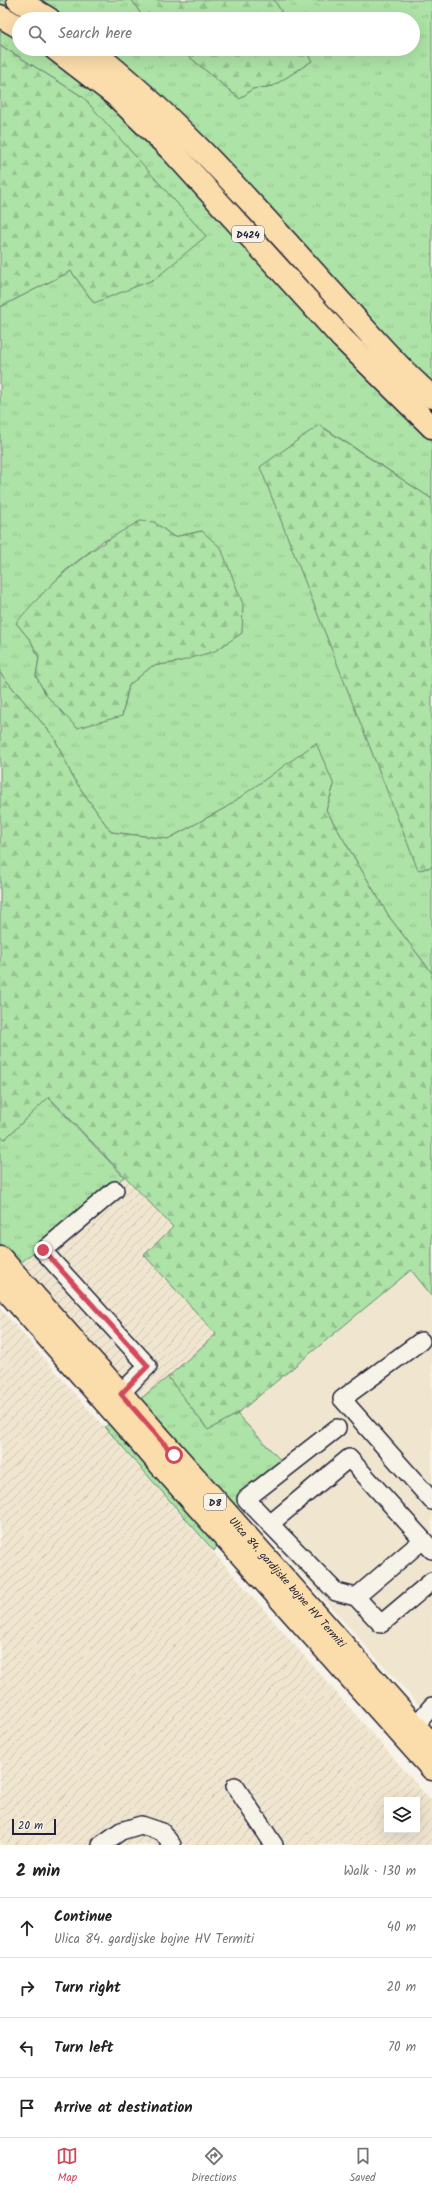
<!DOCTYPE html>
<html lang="en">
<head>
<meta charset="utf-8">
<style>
  body { margin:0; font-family:Kalam,sans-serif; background:#f2f2f2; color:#222 }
  .controls { position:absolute; right:12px; bottom:12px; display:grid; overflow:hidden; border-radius:0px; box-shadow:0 4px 16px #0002 }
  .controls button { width:36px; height:36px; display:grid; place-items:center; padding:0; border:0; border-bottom:1px solid #e0e0e0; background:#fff; color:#222; font:20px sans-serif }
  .scale { position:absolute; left:12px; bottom:10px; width:44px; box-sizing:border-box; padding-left:4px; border:2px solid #22223b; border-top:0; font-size:11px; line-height:14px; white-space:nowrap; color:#22223b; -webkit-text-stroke:3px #f7f3e8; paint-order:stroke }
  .stop { position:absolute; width:12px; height:12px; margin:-9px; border:3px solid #d1495b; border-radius:50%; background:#fff }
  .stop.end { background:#d1495b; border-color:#fff; box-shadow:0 1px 4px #0008 }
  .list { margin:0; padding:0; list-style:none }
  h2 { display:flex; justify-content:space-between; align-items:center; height:52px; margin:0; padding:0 16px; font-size:17px }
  h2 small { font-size:13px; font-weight:400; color:#767676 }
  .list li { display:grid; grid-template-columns:26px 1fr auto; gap:12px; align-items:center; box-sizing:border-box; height:60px; padding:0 16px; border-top:1px solid #e0e0e0 }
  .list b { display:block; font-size:15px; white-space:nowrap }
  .list p { margin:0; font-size:13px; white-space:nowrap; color:#767676 }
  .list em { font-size:13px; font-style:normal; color:#767676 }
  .icon { flex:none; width:22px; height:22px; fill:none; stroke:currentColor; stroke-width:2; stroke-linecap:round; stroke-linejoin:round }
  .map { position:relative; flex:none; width:432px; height:1845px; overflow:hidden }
  .search { position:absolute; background:#fff; box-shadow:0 4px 16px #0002; left:12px; right:12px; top:12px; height:44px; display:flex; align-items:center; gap:10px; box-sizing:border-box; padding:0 14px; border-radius:22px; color:#767676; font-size:15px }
  .sheet { height:292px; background:#fff }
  nav { display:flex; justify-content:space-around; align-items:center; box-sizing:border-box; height:56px; border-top:1px solid #e0e0e0; background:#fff; font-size:11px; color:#767676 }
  nav a { display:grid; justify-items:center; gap:2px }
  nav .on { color:#d1495b }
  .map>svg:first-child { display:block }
  .built { fill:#f0e6d0 }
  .industrial { fill:url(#industrial-furrows); fill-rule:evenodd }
  .grass { fill:url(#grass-tufts); stroke:#688270; fill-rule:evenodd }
  .forest { fill:url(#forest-firs); stroke:#688270 }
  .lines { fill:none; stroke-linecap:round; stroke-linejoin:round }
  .minor-casing { stroke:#22223b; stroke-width:20 }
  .major-casing { stroke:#22223b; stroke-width:25 }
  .highway-casing { stroke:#22223b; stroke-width:25 }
  .minor { stroke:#f7f3e8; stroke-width:17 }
  .major { stroke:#fbddab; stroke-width:22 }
  .highway { stroke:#fbddab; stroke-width:22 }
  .route { stroke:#d1495b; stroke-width:5 }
  .labels { text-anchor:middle; stroke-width:4; stroke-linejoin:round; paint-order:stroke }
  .shield { fill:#f7f3e8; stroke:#62616f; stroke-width:1 }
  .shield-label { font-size:10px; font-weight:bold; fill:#22223b }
  .street-label { font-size:11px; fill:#22223b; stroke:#f7f3e8 }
</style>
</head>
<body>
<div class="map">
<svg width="432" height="1845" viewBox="0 0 432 1845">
  <defs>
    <pattern id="industrial-furrows" width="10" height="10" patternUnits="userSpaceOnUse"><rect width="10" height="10" fill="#f0e6d0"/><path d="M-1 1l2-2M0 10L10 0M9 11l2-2" fill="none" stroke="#cec5b4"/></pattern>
    <pattern id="grass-tufts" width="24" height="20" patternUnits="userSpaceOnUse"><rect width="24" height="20" fill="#ade3a6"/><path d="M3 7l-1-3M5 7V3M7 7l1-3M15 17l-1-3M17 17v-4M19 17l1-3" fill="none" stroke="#95c290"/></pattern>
    <pattern id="forest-firs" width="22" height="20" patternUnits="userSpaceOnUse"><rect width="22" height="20" fill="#ade3a6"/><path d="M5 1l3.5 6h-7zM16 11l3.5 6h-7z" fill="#95c290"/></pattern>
  </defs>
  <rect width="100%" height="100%" fill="#f7f3e8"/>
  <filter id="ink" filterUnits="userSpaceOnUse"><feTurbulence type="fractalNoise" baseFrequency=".025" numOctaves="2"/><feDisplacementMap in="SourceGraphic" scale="8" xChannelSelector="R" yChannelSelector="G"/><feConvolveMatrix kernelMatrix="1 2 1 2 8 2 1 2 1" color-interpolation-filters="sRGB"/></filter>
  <g filter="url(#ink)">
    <polygon class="built" points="411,1270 432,1296 432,1706 426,1713 239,1505 284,1464 237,1414"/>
    <g class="industrial">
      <polygon points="124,1177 173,1227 144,1256 216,1334 168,1377 138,1401 17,1266"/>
      <path d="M0 1308 432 1802V1845H0ZM387 1800H417V1830H387Z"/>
    </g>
    <g class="grass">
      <path d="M0 0H132L144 19H19V49H180L240 99 252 89 273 86 312 61 304 49H413V19H286L274 0H432V499L320 425 418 870 432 867V973L390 918 326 810 334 785 225 808 168 839 111 832 73 778 54 737 0 673V307L71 271 94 303 83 97 0 45ZM154 522 174 537 202 531 178 662 152 666 129 685 122 716 60 707 46 695 36 676 39 658 31 641 16 623 65 571 103 541Z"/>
      <polygon points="48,1097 124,1177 0,1280 0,1137 5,1139"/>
      <polygon points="168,1377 208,1429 237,1414 284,1464 239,1505 214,1551 105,1427"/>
    </g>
    <g class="forest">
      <polygon points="132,0 274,0 286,19 144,19"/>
      <polygon points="0,45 83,97 206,236 155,279 94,303 71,271 0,307"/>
      <polygon points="180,49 304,49 312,61 273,86 252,89 240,99"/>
      <polygon points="319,425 432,499 432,867 418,870 260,467"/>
      <path d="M140 521 154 522 174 537 202 531 221 548 243 604 242 633 215 651 178 662 152 666 129 685 122 716 77 728 46 695 36 676 39 658 31 641 16 623C55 577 87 550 140 521Z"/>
      <polygon points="0,673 54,737 73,778 111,832 168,839 225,808 316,743 334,785 326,810 390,918 432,973 432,1296 411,1270 237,1414 208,1430 168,1377 216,1334 144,1255 173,1227 49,1097 5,1139 0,1137"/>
    </g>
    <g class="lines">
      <g class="minor-casing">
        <g id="minor">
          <polyline points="115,1190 43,1251 148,1366 121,1393"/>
          <polyline points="421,1341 342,1399 432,1501"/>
          <polyline points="270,1524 246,1499 337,1428"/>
          <polyline points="423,1540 356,1597 381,1624 432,1581"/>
          <polyline points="356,1597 336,1592 270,1524 349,1458 432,1550"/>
          <polyline points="415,1726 432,1706"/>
          <polyline points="235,1786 274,1845"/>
          <polyline points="101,1845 121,1831 141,1825 162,1832 172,1845"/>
        </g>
      </g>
      <g class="major-casing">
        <g id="major">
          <path id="s1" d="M0 1257 432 1745"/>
          <polyline points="0,1283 164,1469 432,1769"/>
        </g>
      </g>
      <g class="highway-casing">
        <g id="highway">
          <polyline points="18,0 49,19"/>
          <polyline points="0,16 19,27"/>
          <polyline points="55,49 115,95 173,152 342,338 432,427"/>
          <path d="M90 49C179 119 254 206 330 290 363 326 395 365 432 397"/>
        </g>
      </g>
      <use href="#minor" class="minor"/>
      <use href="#major" class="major"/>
      <use href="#highway" class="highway"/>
    </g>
  </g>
  <g class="lines" filter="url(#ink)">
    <polyline class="route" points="43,1250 148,1366 121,1394 174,1455"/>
  </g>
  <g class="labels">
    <g class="shield">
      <rect x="232" y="226" width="32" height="16" rx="3"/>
      <rect x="204" y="1494" width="22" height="16" rx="3"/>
    </g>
    <g class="shield-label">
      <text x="248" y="238">D424</text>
      <text x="215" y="1506">D8</text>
    </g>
    <g class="street-label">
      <text dy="4" stroke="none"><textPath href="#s1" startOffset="434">Ulica 84. gardijske bojne HV Termiti</textPath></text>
    </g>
  </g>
</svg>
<div class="controls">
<button><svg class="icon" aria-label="layers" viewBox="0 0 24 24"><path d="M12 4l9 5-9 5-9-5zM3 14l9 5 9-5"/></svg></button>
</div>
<div class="scale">20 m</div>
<div class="stop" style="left:174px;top:1455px"></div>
<div class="stop end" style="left:43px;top:1250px"></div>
<div class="search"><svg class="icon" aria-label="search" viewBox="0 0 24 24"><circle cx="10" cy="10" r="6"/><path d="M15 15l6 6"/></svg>Search here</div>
</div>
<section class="sheet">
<h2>2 min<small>Walk · 130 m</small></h2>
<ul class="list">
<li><svg class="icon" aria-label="ahead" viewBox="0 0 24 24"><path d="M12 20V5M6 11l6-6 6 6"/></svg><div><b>Continue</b><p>Ulica 84. gardijske bojne HV Termiti</p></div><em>40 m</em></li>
<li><svg class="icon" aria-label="right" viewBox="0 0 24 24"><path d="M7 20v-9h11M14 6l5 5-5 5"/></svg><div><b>Turn right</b></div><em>20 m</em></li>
<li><svg class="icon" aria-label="left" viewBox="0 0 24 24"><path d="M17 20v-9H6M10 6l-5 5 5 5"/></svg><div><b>Turn left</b></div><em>70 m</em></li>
<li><svg class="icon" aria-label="arrive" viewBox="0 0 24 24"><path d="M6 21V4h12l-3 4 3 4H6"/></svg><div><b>Arrive at destination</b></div></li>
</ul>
</section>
<nav>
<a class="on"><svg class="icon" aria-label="map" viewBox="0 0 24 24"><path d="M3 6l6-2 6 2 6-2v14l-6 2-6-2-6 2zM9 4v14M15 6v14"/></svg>Map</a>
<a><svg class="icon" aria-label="directions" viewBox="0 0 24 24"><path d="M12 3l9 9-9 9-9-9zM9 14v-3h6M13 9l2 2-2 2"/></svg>Directions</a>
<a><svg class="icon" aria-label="saved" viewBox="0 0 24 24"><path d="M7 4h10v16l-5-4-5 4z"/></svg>Saved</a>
</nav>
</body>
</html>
